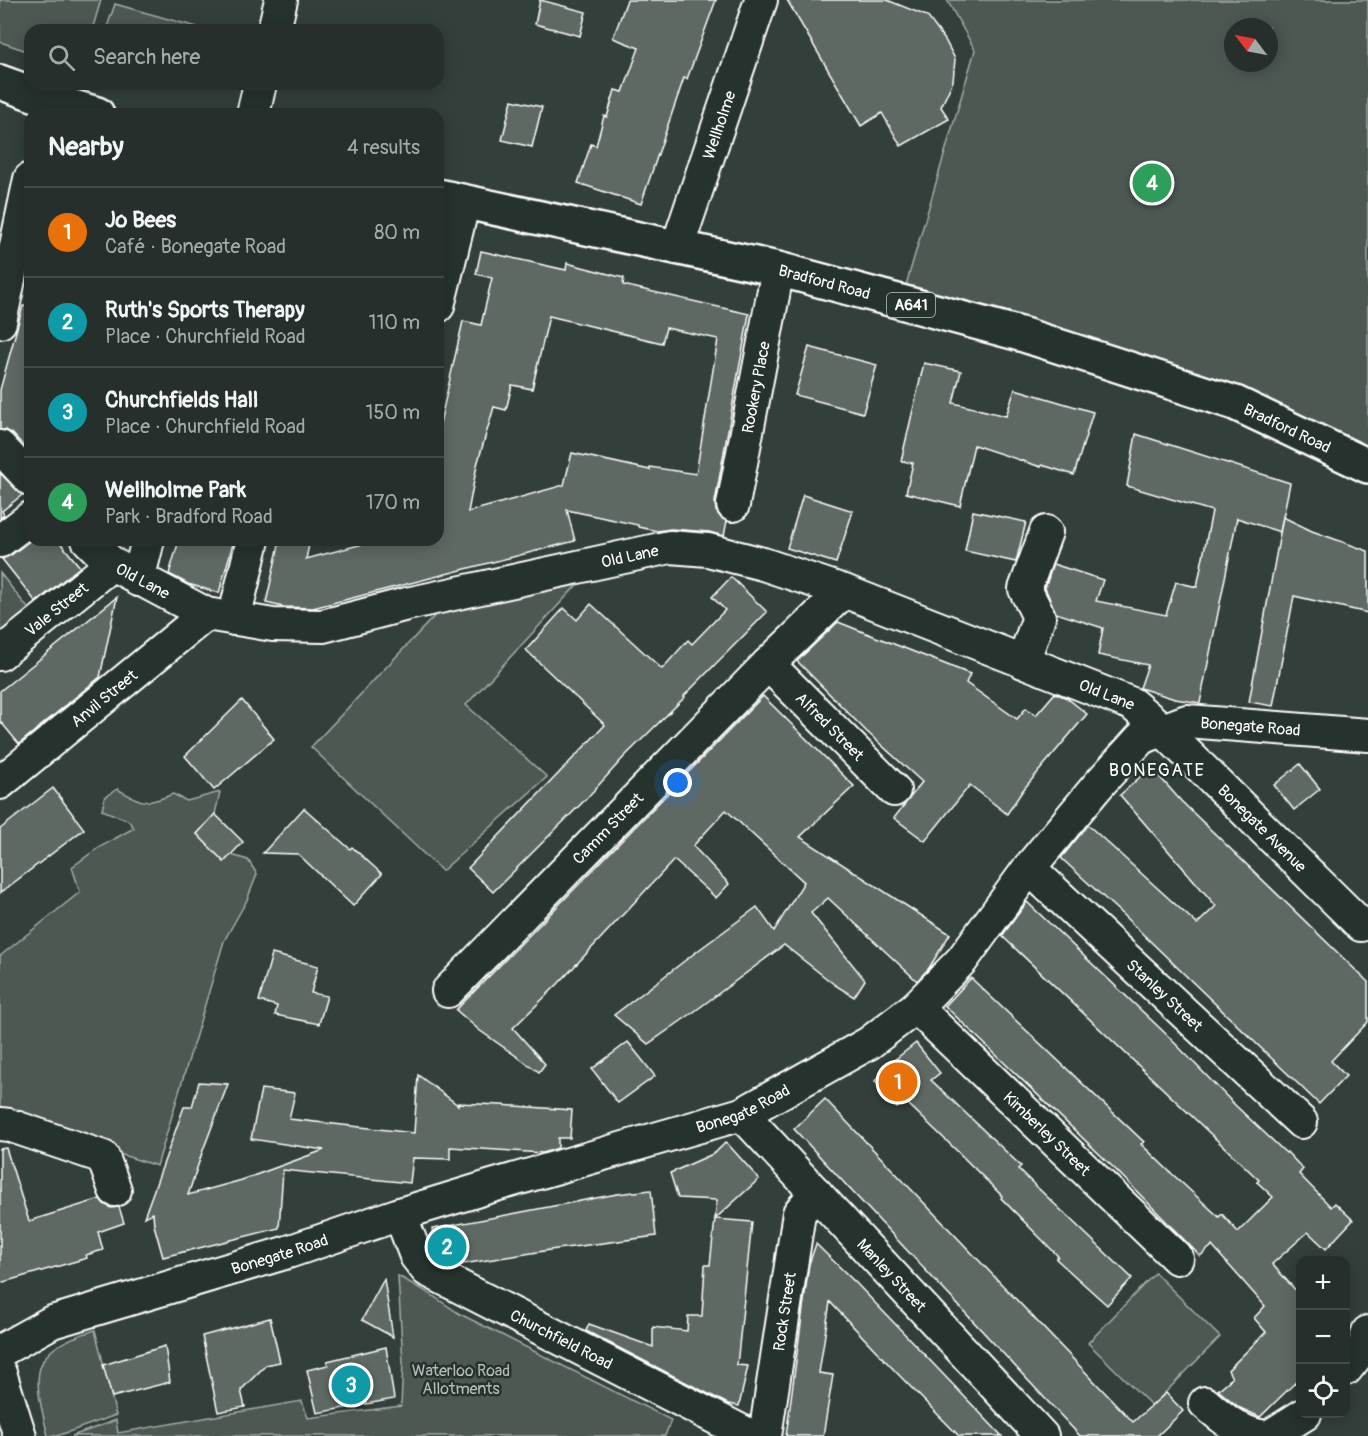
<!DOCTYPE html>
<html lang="en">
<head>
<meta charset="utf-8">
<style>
  body { margin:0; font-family:Pangolin,sans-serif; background:#2e3734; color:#f1f3f6 }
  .controls { position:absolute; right:18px; bottom:18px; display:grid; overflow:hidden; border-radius:12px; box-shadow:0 3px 15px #0003 }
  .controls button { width:54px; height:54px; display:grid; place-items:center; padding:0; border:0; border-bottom:2px solid #424a48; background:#262f2c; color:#f1f3f6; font:30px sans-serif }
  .compass { position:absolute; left:1224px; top:18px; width:54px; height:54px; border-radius:50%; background:#262f2c; box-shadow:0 3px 15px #0003; rotate:302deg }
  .you { position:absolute; left:678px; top:783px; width:21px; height:21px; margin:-15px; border:4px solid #fff; border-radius:50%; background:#1a73e8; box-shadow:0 0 0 9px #1a73e833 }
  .badge { display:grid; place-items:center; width:39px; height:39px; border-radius:50%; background:#ffd166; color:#fff; font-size:20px; font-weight:700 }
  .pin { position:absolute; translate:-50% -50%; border:3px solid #fff; box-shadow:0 2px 6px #0006 }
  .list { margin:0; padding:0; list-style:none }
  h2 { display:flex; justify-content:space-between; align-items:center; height:78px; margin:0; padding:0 24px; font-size:26px }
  h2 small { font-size:20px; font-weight:400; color:#a4a9a9 }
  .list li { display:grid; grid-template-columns:39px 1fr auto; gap:18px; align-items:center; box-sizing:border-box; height:90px; padding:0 24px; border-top:2px solid #424a48 }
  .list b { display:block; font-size:22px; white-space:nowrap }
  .list p { margin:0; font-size:20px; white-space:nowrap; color:#a4a9a9 }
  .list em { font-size:20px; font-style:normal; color:#a4a9a9 }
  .icon { flex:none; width:33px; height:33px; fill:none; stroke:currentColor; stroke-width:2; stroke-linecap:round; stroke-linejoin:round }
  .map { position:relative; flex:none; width:1368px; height:1436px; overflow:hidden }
  .search { position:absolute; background:#262f2c; box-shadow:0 3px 15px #0003; left:24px; top:24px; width:420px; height:66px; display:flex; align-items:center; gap:15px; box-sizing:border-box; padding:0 21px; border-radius:18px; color:#a4a9a9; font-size:22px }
  .panel { position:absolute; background:#262f2c; box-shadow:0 3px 15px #0003; left:24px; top:108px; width:420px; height:438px; border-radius:18px }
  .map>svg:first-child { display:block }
  .green { fill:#4d5853; stroke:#a6aca9; stroke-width:1.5; fill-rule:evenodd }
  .building { fill:#5f6964; stroke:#fff; stroke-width:1.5; fill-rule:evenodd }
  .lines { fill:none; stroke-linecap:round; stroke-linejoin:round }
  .street-casing { stroke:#fff; stroke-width:36 }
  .primary-casing { stroke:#fff; stroke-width:38 }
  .street { stroke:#26332d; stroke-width:32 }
  .primary { stroke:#26332d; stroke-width:33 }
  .labels { text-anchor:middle; stroke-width:5; stroke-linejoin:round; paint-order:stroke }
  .shield { fill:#26332d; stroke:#bec2c0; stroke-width:1.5 }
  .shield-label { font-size:15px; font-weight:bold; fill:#fff }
  .street-label { font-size:16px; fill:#fff; stroke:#26332d }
  .park-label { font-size:16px; fill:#b8bcba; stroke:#26332d }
  .neighbourhood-label { font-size:18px; letter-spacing:1.5px; fill:#fff; stroke:#26332d }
</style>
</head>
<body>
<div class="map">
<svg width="1368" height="1436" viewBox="0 0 1368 1436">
  <rect width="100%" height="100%" fill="#333f3a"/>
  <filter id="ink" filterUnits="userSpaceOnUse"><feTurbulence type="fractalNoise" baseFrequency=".0167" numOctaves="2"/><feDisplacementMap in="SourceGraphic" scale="12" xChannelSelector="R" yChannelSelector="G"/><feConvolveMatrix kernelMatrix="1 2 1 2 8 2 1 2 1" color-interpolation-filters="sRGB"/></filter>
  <g filter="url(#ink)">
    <g class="green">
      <polygon points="0,0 101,0 92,30 30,30 30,52 0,42"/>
      <path d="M947 0H1368V466L901 302 975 50ZM1233 27H1269V63H1233Z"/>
      <polygon points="115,4 197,27 196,30 106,30"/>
      <polygon points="0,573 31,612 0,636"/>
      <polygon points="577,585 466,705 547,777 442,871 311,747 441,609"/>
      <path d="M117 789C143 803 145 806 173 794L187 801 220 792 215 814 197 834 224 862 231 855 248 860 257 874 247 900 224 941 157 1166 0 1116V956L80 892 72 867 98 848 134 828 128 820 102 810 105 797Z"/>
      <polygon points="1155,1273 1220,1337 1152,1406 1088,1343"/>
      <polygon points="398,1276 427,1292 460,1314 671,1420 665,1436 72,1436 116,1420 118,1433 302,1401 308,1418 401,1406 403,1363"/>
      <path d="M95 1330 116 1415 57 1436H48C33 1374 26 1351 95 1330Z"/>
    </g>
    <g class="building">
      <polygon points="540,0 586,12 580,36 535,24"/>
      <polygon points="627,0 716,0 687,79 684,78 641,204 578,183 591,144 596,146 604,116 607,117 615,90 623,92 639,48 613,38"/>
      <polygon points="787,0 887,0 927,16 945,40 955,59 953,81 941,107 949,119 901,146 882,113 861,126"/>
      <polygon points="512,100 542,107 532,147 502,140"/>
      <path d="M481 251 566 270 567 263 624 278 623 285 749 314 715 502 716 511 721 518 727 521 724 536 709 532 671 529 657 531 638 527V525L567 510 575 541 313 608 283 607 266 603 280 540H310L306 559 378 540H438V432L463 321 481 325 492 278 476 274ZM549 316 662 343 666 328 718 339 696 474 650 467V470L572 453 564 485 468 512 477 465 494 407 506 410 512 385 532 389Z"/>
      <polygon points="23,306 30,307 30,453 13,434 6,430 0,430 0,390"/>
      <polygon points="809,347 877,365 863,413 795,395"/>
      <polygon points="924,363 961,371 953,403 1006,416 1015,389 1093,412 1074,475 1042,465 1041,467 974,445 960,506 906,493 913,463 901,461"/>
      <polygon points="1136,434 1290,483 1280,532 1237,518 1200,703 1175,699 1140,688 1148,665 1098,655 1103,628 1056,613 1045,588 1053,564 1103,580 1096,601 1166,615 1176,582 1197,587 1212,511 1127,486"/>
      <polygon points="0,473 22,495 2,511 4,515 0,518"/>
      <polygon points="803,495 853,511 836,563 787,548"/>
      <polygon points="973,511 1026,522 1016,562 965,551"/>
      <polygon points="1283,517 1312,531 1368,551 1368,613 1294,596 1273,706 1249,702"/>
      <polygon points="31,540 58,540 80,567 36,602 2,559 11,555"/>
      <polygon points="179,540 234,540 219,593 188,584 169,574"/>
      <polygon points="731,577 767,612 684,696 685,697 624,757 587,798 493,892 468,868 605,725 526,650 564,608 577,620 591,604 662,669 688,640 692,644 725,610 712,597"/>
      <polygon points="117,597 100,677 19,744 0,721 0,691"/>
      <polygon points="838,622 970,674 966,683 1017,719 1026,708 1036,715 1055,693 1067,698 1087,714 1023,790 1007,814 970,785 925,841 894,818 922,782 866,731 797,661"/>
      <polygon points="763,696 854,786 800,837 950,934 929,968 917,981 828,898 811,913 865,980 854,997 835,985 784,945 691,1014 648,1044 614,1015 700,949 757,907 774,931 804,882 726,810 693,846 729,884 716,898 674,860 558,984 513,1028 545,1064 539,1072 479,1030 456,1010"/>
      <polygon points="242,700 274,739 214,790 185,756"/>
      <polygon points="1300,764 1320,789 1294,810 1274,785"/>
      <polygon points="1151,767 1181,801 1368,982 1368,1022 1331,1061 1346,1076 1319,1104 1124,916 1061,858 1088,825 1197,924 1216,906 1120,795"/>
      <polygon points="53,788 84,829 0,893 0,829"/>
      <polygon points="304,808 350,849 352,847 382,874 353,906 298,854 263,853"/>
      <polygon points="215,814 243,842 224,862 197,834"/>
      <polygon points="1027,902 1165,1033 1236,1106 1286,1153 1287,1152 1303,1169 1299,1174 1331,1207 1335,1203 1353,1220 1326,1249 1308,1232 1272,1264 1300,1295 1300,1378 1260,1417 1240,1408 1218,1390 1232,1378 1228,1370 1266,1332 1254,1318 1265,1306 1212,1246 1200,1256 1116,1170 945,1006 971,978 1144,1142 1141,1144 1169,1171 1219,1217 1222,1214 1238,1232 1273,1197 1257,1182 1259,1180 1002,936"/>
      <polygon points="272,954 318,966 311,993 327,996 319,1024 275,1015 277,1006 259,1001"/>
      <polygon points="628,1042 655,1076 618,1103 592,1069"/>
      <polygon points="916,1043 940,1073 931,1080 1021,1166 1018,1169 1132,1278 1107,1305 1056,1259 1058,1256 1001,1198 1002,1196 954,1148 905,1101 897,1108 875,1081 893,1061"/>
      <polygon points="418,1075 458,1105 458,1103 500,1105 572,1110 570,1138 558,1138 558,1148 543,1153 450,1147 450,1159 413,1158 410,1183 283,1170 279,1228 163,1257 154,1225 153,1213 144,1217 184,1107 192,1107 199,1082 228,1084 202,1153 188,1195 242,1180 324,1150 251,1139 261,1089 295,1093 289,1119 414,1133"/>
      <polygon points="825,1099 1133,1422 1166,1393 1183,1411 1157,1436 1080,1436 794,1129"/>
      <polygon points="726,1142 759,1179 715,1219 752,1222 737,1365 748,1366 739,1406 728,1404 586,1331 589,1324 653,1347 653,1327 687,1331 688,1316 702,1316 705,1265 710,1265 717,1200 678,1198 670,1173 715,1153"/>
      <polygon points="6,1148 29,1221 100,1199 104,1204 111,1208 119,1207 124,1223 98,1232 103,1250 86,1255 87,1258 0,1283 0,1149"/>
      <polygon points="651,1190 656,1236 550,1250 457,1265 436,1253 432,1229 617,1194"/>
      <polygon points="816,1244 857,1284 1002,1436 959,1436 896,1372 830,1302 819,1373 833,1375 823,1436 786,1436 809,1264"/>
      <polygon points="384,1279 393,1337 362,1320"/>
      <polygon points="270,1318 280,1362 266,1365 241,1390 245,1407 218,1412 202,1336"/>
      <polygon points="165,1346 170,1382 112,1397 103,1365"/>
      <polygon points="386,1347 394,1399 317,1413 307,1370 328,1365 327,1361"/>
    </g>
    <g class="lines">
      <g class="street-casing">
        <g id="street">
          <polyline points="274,30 281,0"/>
          <polyline points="253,114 260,84"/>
          <path id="s1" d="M677 248 761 0"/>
          <polyline points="438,306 464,201"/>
          <polyline points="0,322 30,179"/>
          <polyline points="0,447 30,479"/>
          <path id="s2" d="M733 505 778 269"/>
          <path id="s3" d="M88 540 112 564 206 614 273 625 323 626 407 604 670 547 708 550 763 564 844 591 1132 704 1163 730 1361 925"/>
          <polyline points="0,541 30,518"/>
          <polyline points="138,580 148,540"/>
          <polyline points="234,619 253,540"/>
          <path id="s4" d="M0 654 112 564"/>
          <polyline points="1023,662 1039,617 1025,589 1046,532"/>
          <path id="s5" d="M768 664 894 790"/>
          <path id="s6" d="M0 783 206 614"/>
          <path id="s7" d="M1029 868 1301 1122"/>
          <path id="s8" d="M448 991 768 664 844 591"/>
          <path id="s9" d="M916 1007 1177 1258"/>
          <path id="s10" d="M742 1114 1042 1436"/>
          <polyline points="0,1124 9,1125 103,1157 115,1190"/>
          <path id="s11" d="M400 1214 416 1256 427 1270 751 1436"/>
          <path id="s12" d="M0 1351 52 1322 288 1252 400 1214 492 1186 742 1114 869 1043 916 1007 962 960 1029 868 1100 783 1141 738 1187 721 1368 735"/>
          <polyline points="1346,1369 1364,1347 1368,1332"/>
          <polyline points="0,1373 20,1436"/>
          <path d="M1205 1403C1221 1417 1239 1432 1260 1436"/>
          <path id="s13" d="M765 1436 799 1213 816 1193"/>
          <polyline points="1270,1436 1305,1414"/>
        </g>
      </g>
      <g class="primary-casing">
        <g id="primary">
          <polyline points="0,82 47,99 97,114"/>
          <path id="s14" d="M438 196 778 269 1024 335 1235 403 1368 466"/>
        </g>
      </g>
      <use href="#street" class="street"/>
      <use href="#primary" class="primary"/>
    </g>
  </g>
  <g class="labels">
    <rect class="shield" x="887" y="293" width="48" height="24" rx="4.5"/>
    <g class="shield-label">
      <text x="911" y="310">A641</text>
    </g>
    <g class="street-label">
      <text dy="6" stroke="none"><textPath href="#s1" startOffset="130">Wellholme</textPath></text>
      <text dy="6" stroke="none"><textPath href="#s14" startOffset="396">Bradford Road</textPath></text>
      <text dy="6" stroke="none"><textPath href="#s2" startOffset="120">Rookery Place</textPath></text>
      <text dy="6" stroke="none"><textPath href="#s14" startOffset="882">Bradford Road</textPath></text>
      <text dy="6" stroke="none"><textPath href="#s3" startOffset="573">Old Lane</textPath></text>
      <text dy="6" stroke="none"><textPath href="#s3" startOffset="69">Old Lane</textPath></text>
      <text dy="6" stroke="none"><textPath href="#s4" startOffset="72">Vale Street</textPath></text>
      <text dy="6" stroke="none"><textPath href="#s3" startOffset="1077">Old Lane</textPath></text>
      <text dy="6" stroke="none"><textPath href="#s6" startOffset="134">Anvil Street</textPath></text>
      <text dy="6" stroke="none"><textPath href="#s12" startOffset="1449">Bonegate Road</textPath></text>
      <text dy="6" stroke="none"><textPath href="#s5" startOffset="88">Alfred Street</textPath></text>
      <text dy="6" stroke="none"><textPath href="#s8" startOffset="228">Camm Street</textPath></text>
      <text dy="6" stroke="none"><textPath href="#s3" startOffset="1284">Bonegate Avenue</textPath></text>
      <text dy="6" stroke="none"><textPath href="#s7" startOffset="186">Stanley Street</textPath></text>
      <text dy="6" stroke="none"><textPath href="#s12" startOffset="783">Bonegate Road</textPath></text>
      <text dy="6" stroke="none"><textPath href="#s9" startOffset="182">Kimberley Street</textPath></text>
      <text dy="6" stroke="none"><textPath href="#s12" startOffset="297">Bonegate Road</textPath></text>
      <text dy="6" stroke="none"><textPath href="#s10" startOffset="220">Manley Street</textPath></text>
      <text dy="6" stroke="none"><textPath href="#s13" startOffset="126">Rock Street</textPath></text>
      <text dy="6" stroke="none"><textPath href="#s11" startOffset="214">Churchfield Road</textPath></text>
    </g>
    <g class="park-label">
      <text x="461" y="1376">Waterloo Road<tspan x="461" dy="18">Allotments</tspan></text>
    </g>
    <g class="neighbourhood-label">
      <text x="1157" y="776">BONEGATE</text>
    </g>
  </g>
</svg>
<div class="controls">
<button>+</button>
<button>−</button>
<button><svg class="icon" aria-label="locate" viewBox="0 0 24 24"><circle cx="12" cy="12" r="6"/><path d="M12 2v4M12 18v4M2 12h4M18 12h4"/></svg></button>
</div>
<svg class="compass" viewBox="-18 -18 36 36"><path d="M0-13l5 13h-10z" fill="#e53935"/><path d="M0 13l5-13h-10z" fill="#a4a9a9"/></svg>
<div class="you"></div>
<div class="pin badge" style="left:898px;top:1082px;background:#e8710a">1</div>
<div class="pin badge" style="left:447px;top:1247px;background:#0f9aa8">2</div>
<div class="pin badge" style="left:351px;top:1385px;background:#0f9aa8">3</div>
<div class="pin badge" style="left:1152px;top:183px;background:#2e9e5b">4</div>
<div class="search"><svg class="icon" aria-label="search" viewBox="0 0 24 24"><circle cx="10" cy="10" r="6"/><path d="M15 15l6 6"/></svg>Search here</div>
<section class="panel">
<h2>Nearby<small>4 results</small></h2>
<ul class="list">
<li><span class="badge" style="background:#e8710a">1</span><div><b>Jo Bees</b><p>Café · Bonegate Road</p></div><em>80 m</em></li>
<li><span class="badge" style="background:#0f9aa8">2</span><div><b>Ruth's Sports Therapy</b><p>Place · Churchfield Road</p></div><em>110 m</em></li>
<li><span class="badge" style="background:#0f9aa8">3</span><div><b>Churchfields Hall</b><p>Place · Churchfield Road</p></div><em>150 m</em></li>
<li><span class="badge" style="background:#2e9e5b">4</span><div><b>Wellholme Park</b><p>Park · Bradford Road</p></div><em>170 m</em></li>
</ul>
</section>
</div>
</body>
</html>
